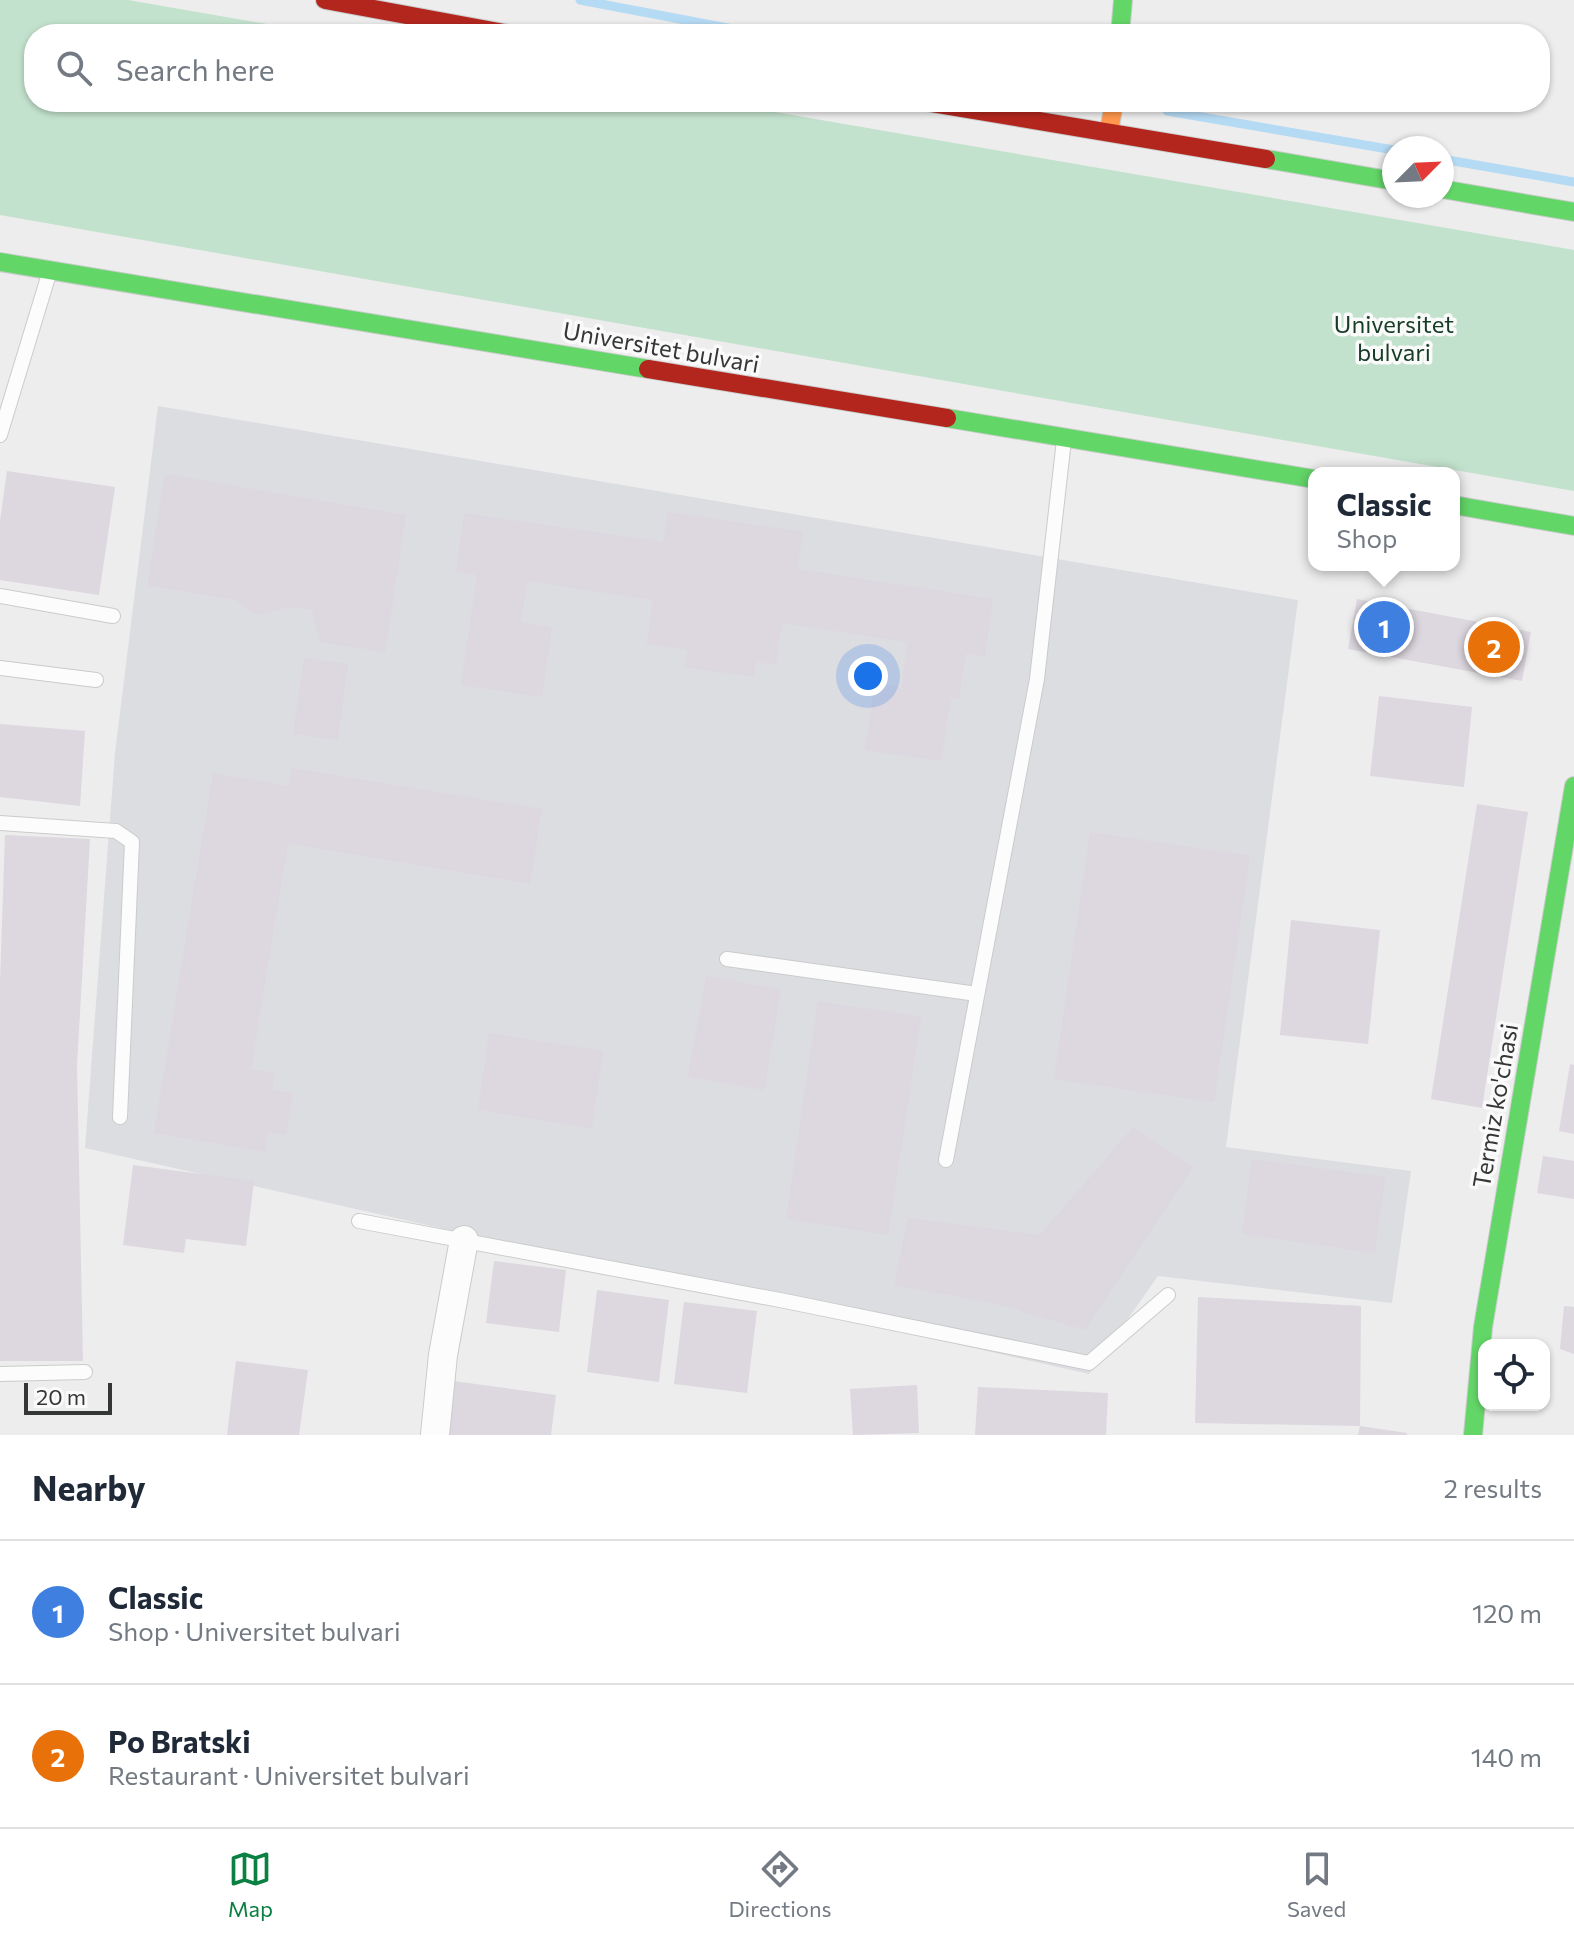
<!DOCTYPE html>
<html lang="en">
<head>
<meta charset="utf-8">
<style>
  body { margin:0; font-family:Commissioner,sans-serif; background:#f2f2f3; color:#1f2937 }
  .controls { position:absolute; right:24px; bottom:24px; display:grid; overflow:hidden; border-radius:16px; box-shadow:0 2px 6px #0004 }
  .controls button { width:72px; height:72px; display:grid; place-items:center; padding:0; border:0; border-bottom:2px solid #e0e1e3; background:#fff; color:#1f2937; font:40px sans-serif }
  .compass { position:absolute; left:1382px; top:136px; width:72px; height:72px; border-radius:50%; background:#fff; box-shadow:0 2px 6px #0004; rotate:66deg }
  .scale { position:absolute; left:24px; bottom:20px; width:88px; box-sizing:border-box; padding-left:8px; border:4px solid #353636; border-top:0; font-size:22px; line-height:28px; white-space:nowrap; color:#353636; -webkit-text-stroke:6px #fafafb; paint-order:stroke }
  .you { position:absolute; left:868px; top:676px; width:28px; height:28px; margin:-20px; border:6px solid #fff; border-radius:50%; background:#1a73e8; box-shadow:0 0 0 12px #1a73e833 }
  .badge { display:grid; place-items:center; width:52px; height:52px; border-radius:50%; background:#0b8043; color:#fff; font-size:26px; font-weight:700 }
  .pin { position:absolute; translate:-50% -50%; border:4px solid #fff; box-shadow:0 2px 8px #0006 }
  .popup { position:absolute; left:1308px; top:467px; width:152px; height:104px; box-sizing:border-box; display:grid; place-content:center; border-radius:16px; background:#fff; filter:drop-shadow(0 2px 6px #0005); font-size:26px; white-space:nowrap; color:#747a83 }
  .popup b { font-size:30px; color:#1f2937 }
  .popup::after { content:''; position:absolute; left:50%; top:100%; margin-left:-16px; border:16px solid transparent; border-top-color:#fff }
  .list { margin:0; padding:0; list-style:none }
  h2 { display:flex; justify-content:space-between; align-items:center; height:104px; margin:0; padding:0 32px; font-size:34px }
  h2 small { font-size:26px; font-weight:400; color:#747a83 }
  .list li { display:grid; grid-template-columns:52px 1fr auto; gap:24px; align-items:center; box-sizing:border-box; height:144px; padding:0 32px; border-top:2px solid #e0e1e3 }
  .list b { display:block; font-size:30px; white-space:nowrap }
  .list p { margin:0; font-size:26px; white-space:nowrap; color:#747a83 }
  .list em { font-size:26px; font-style:normal; color:#747a83 }
  .icon { flex:none; width:44px; height:44px; fill:none; stroke:currentColor; stroke-width:2; stroke-linecap:round; stroke-linejoin:round }
  .map { position:relative; flex:none; width:1574px; height:1435px; overflow:hidden }
  .search { position:absolute; background:#fff; box-shadow:0 2px 6px #0004; left:24px; right:24px; top:24px; height:88px; display:flex; align-items:center; gap:20px; box-sizing:border-box; padding:0 28px; border-radius:32px; color:#747a83; font-size:30px }
  .sheet { height:392px; background:#fff }
  nav { display:flex; justify-content:space-around; align-items:center; box-sizing:border-box; height:112px; border-top:2px solid #e0e1e3; background:#fff; font-size:22px; color:#747a83 }
  nav a { display:grid; justify-items:center; gap:4px }
  nav .on { color:#0b8043 }
  .map>svg:first-child { display:block }
  .built { fill:#dcdde1 }
  .green { fill:#c3e2cd }
  .lines { fill:none; stroke-linecap:round; stroke-linejoin:round }
  .stream { stroke:#b5daf3; stroke-width:9 }
  .building { fill:#ddd7df }
  .lane-casing { stroke:#cacbcb; stroke-width:16 }
  .street-casing { stroke:#cacbcb; stroke-width:30 }
  .fast-casing { stroke:#cacbcb; stroke-width:20 }
  .slow-casing { stroke:#cacbcb; stroke-width:20 }
  .jam-casing { stroke:#cacbcb; stroke-width:20 }
  .lane { stroke:#fcfcfc; stroke-width:14 }
  .street { stroke:#fcfcfc; stroke-width:28 }
  .fast { stroke:#63d668; stroke-width:18 }
  .slow { stroke:#ff974d; stroke-width:18 }
  .jam { stroke:#b3261e; stroke-width:18 }
  .labels { text-anchor:middle; stroke-width:7; stroke-linejoin:round; paint-order:stroke }
  .park-label { font-size:24px; fill:#163c25; stroke:#fafafb }
  .street-label { font-size:24px; fill:#353636; stroke:#fafafb }
</style>
</head>
<body>
<div class="map">
<svg width="1574" height="1435" viewBox="0 0 1574 1435">
  <rect width="100%" height="100%" fill="#ededed"/>
  <polygon class="built" points="158,406 1298,600 1226,1147 1411,1171 1392,1303 1158,1276 1089,1374 85,1148 115,753"/>
  <polygon class="green" points="0,0 128,0 324,34 34,34 34,102 717,102 1574,250 1574,491 0,215"/>
  <g class="lines">
    <g class="stream">
      <polyline points="580,0 759,34"/>
      <polyline points="1167,111 1394,150"/>
      <polyline points="1442,159 1574,182"/>
    </g>
  </g>
  <g class="building">
    <polygon points="7,471 115,487 99,595 0,580 0,521"/>
    <polygon points="165,474 406,515 385,652 320,642 312,609 286,608 256,615 236,600 147,585"/>
    <polygon points="668,512 803,532 797,569 993,599 985,657 966,654 959,699 951,698 941,761 865,750 875,683 901,687 908,642 782,623 776,665 756,662 754,677 685,667 687,650 647,644 653,600 527,581 521,622 552,627 542,697 461,685 477,575 456,572 464,513 663,542"/>
    <polygon points="1357,599 1531,632 1522,681 1348,649"/>
    <polygon points="304,658 348,664 338,740 293,734"/>
    <polygon points="1379,696 1472,707 1464,787 1370,776"/>
    <polygon points="0,724 85,731 80,806 0,797"/>
    <polygon points="292,768 542,809 530,884 288,843 251,1069 275,1073 272,1090 293,1093 286,1135 268,1132 265,1152 154,1133 213,773 289,786"/>
    <polygon points="1477,804 1528,812 1482,1108 1431,1099"/>
    <polygon points="1090,832 1250,856 1214,1102 1054,1079"/>
    <polygon points="5,835 90,839 77,1065 83,1361 0,1361 0,982"/>
    <polygon points="1291,920 1380,930 1368,1044 1280,1035"/>
    <polygon points="706,976 781,990 764,1090 688,1077"/>
    <polygon points="818,1001 921,1017 888,1235 786,1219"/>
    <polygon points="489,1033 603,1051 592,1128 478,1110"/>
    <polygon points="1570,1064 1574,1065 1574,1134 1559,1131"/>
    <polygon points="1133,1127 1193,1167 1085,1330 993,1303 894,1285 908,1218 1040,1235"/>
    <polygon points="1543,1156 1574,1161 1574,1199 1537,1193"/>
    <polygon points="1252,1159 1385,1177 1375,1253 1242,1234"/>
    <polygon points="133,1165 254,1181 246,1246 186,1239 184,1253 123,1245"/>
    <polygon points="494,1261 566,1270 559,1332 486,1323"/>
    <polygon points="597,1290 669,1300 659,1382 587,1372"/>
    <polygon points="1198,1297 1361,1306 1360,1426 1195,1423"/>
    <polygon points="684,1302 757,1311 747,1393 674,1384"/>
    <polygon points="1564,1306 1574,1307 1574,1354 1560,1349"/>
    <polygon points="236,1361 308,1370 299,1435 227,1435"/>
    <polygon points="454,1381 556,1395 551,1435 447,1435"/>
    <polygon points="917,1385 919,1433 853,1435 850,1389"/>
    <polygon points="978,1387 1108,1393 1106,1435 975,1435"/>
    <polygon points="1360,1426 1407,1433 1407,1435 1358,1435"/>
  </g>
  <g class="lines">
    <g class="lane-casing">
      <g id="lane">
        <polyline points="0,435 49,274"/>
        <polyline points="0,596 113,616"/>
        <polyline points="0,668 96,680"/>
        <polyline points="0,823 116,831 132,842 120,1117"/>
        <polyline points="727,959 977,994"/>
        <polyline points="946,1160 1037,679 1064,440"/>
        <polyline points="359,1221 785,1301 1089,1363 1168,1295"/>
        <polyline points="0,1374 85,1372"/>
      </g>
    </g>
    <g class="street-casing">
      <polyline id="street" points="435,1435 443,1355 464,1240"/>
    </g>
    <g class="fast-casing">
      <g id="fast">
        <polyline points="1120,34 1123,0"/>
        <polyline points="1266,159 1394,181"/>
        <polyline points="1442,189 1574,212"/>
        <polyline points="0,262 648,369"/>
        <polyline points="947,418 1314,479"/>
        <polyline points="1454,505 1574,526"/>
        <polyline points="1473,1435 1483,1327 1574,786"/>
      </g>
    </g>
    <g class="slow-casing">
      <polyline id="slow" points="1109,132 1114,102"/>
    </g>
    <g class="jam-casing">
      <g id="jam">
        <polyline points="325,0 509,34"/>
        <polyline points="926,102 1266,159"/>
        <polyline points="648,369 947,418"/>
      </g>
    </g>
    <use href="#lane" class="lane"/>
    <use href="#street" class="street"/>
    <use href="#fast" class="fast"/>
    <use href="#slow" class="slow"/>
    <use href="#jam" class="jam"/>
  </g>
  <g class="labels">
    <g class="park-label">
      <text x="1394" y="333">Universitet<tspan x="1394" dy="28">bulvari</tspan></text>
    </g>
    <g class="street-label">
      <text transform="translate(661 348) rotate(10)" y="8">Universitet bulvari</text>
      <text transform="translate(1496 1106) rotate(-80)" y="8">Termiz ko'chasi</text>
    </g>
  </g>
</svg>
<div class="controls">
<button><svg class="icon" aria-label="locate" viewBox="0 0 24 24"><circle cx="12" cy="12" r="6"/><path d="M12 2v4M12 18v4M2 12h4M18 12h4"/></svg></button>
</div>
<svg class="compass" viewBox="-18 -18 36 36"><path d="M0-13l5 13h-10z" fill="#e53935"/><path d="M0 13l5-13h-10z" fill="#747a83"/></svg>
<div class="scale">20 m</div>
<div class="you"></div>
<div class="pin badge" style="left:1384px;top:627px;background:#3f7fe0">1</div>
<div class="popup"><b>Classic</b>Shop</div>
<div class="pin badge" style="left:1494px;top:647px;background:#e8710a">2</div>
<div class="search"><svg class="icon" aria-label="search" viewBox="0 0 24 24"><circle cx="10" cy="10" r="6"/><path d="M15 15l6 6"/></svg>Search here</div>
</div>
<section class="sheet">
<h2>Nearby<small>2 results</small></h2>
<ul class="list">
<li><span class="badge" style="background:#3f7fe0">1</span><div><b>Classic</b><p>Shop · Universitet bulvari</p></div><em>120 m</em></li>
<li><span class="badge" style="background:#e8710a">2</span><div><b>Po Bratski</b><p>Restaurant · Universitet bulvari</p></div><em>140 m</em></li>
</ul>
</section>
<nav>
<a class="on"><svg class="icon" aria-label="map" viewBox="0 0 24 24"><path d="M3 6l6-2 6 2 6-2v14l-6 2-6-2-6 2zM9 4v14M15 6v14"/></svg>Map</a>
<a><svg class="icon" aria-label="directions" viewBox="0 0 24 24"><path d="M12 3l9 9-9 9-9-9zM9 14v-3h6M13 9l2 2-2 2"/></svg>Directions</a>
<a><svg class="icon" aria-label="saved" viewBox="0 0 24 24"><path d="M7 4h10v16l-5-4-5 4z"/></svg>Saved</a>
</nav>
</body>
</html>
